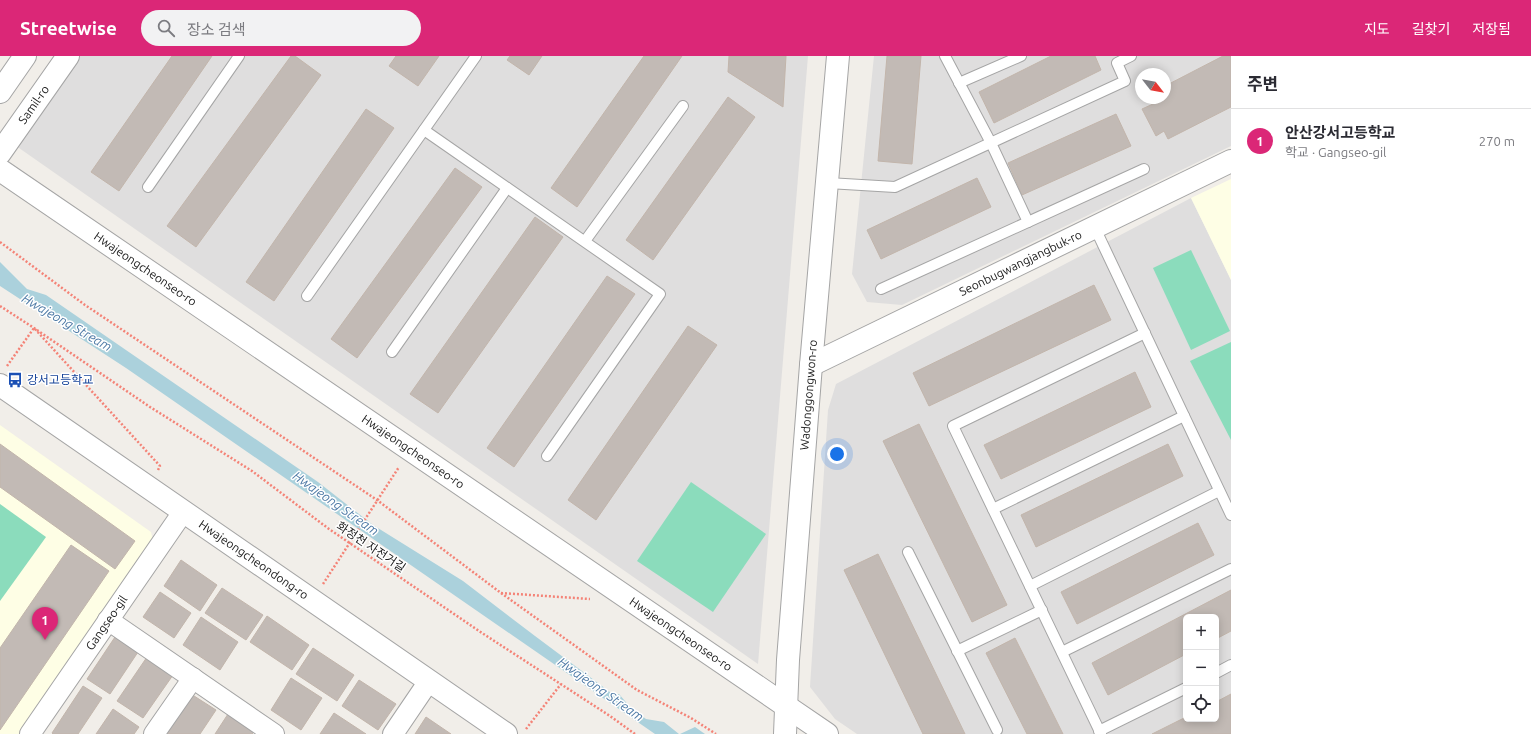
<!DOCTYPE html>
<html lang="ko">
<head>
<meta charset="utf-8">
<style>
  body { margin:0; font-family:Ubuntu,"Noto Sans KR",sans-serif; background:#f2f2f3; color:#2b2b33 }
  .controls { position:absolute; right:12px; bottom:12px; display:grid; overflow:hidden; border-radius:6px; box-shadow:0 2px 10px #0003 }
  .controls button { width:36px; height:36px; display:grid; place-items:center; padding:0; border:0; border-bottom:1px solid #e1e1e2; background:#fff; color:#2b2b33; font:20px sans-serif }
  .compass { position:absolute; left:1135px; top:12px; width:36px; height:36px; border-radius:50%; background:#fff; box-shadow:0 2px 10px #0003; rotate:121deg }
  .you { position:absolute; left:837px; top:398px; width:14px; height:14px; margin:-10px; border:3px solid #fff; border-radius:50%; background:#1a73e8; box-shadow:0 0 0 6px #1a73e833 }
  .badge { display:grid; place-items:center; width:26px; height:26px; border-radius:50%; background:#db2777; color:#fff; font-size:13px; font-weight:700 }
  .pin { position:absolute; translate:-50% -33px; filter:drop-shadow(0 1px 2px #0008) }
  .pin::after { content:''; position:absolute; top:21px; width:14px; height:12px; background:inherit; clip-path:polygon(0 0,100% 0,50% 100%) }
  .list { margin:0; padding:0; list-style:none }
  h2 { display:flex; justify-content:space-between; align-items:center; height:52px; margin:0; padding:0 16px; font-size:17px }
  h2 small { font-size:13px; font-weight:400; color:#7c7c81 }
  .list li { display:grid; grid-template-columns:26px 1fr auto; gap:12px; align-items:center; box-sizing:border-box; height:64px; padding:0 16px; border-top:1px solid #e1e1e2 }
  .list b { display:block; font-size:15px; white-space:nowrap }
  .list p { margin:0; font-size:13px; white-space:nowrap; color:#7c7c81 }
  .list em { font-size:13px; font-style:normal; color:#7c7c81 }
  .icon { flex:none; width:22px; height:22px; fill:none; stroke:currentColor; stroke-width:2; stroke-linecap:round; stroke-linejoin:round }
  .map { position:relative; flex:none; width:1231px; height:678px; overflow:hidden }
  header { display:flex; align-items:center; gap:24px; box-sizing:border-box; height:56px; padding:0 20px; background:#db2777; color:#fff }
  header strong { font-size:19px }
  nav { display:flex; gap:22px; margin-inline-start:auto; font-size:14px }
  .search { width:280px; height:36px; background:#f2f2f3; display:flex; align-items:center; gap:10px; box-sizing:border-box; padding:0 14px; border-radius:22px; color:#7c7c81; font-size:15px }
  main { display:flex }
  aside { flex:1; background:#fff }
  .map>svg:first-child { display:block }
  .residential { fill:#dfdede; fill-rule:evenodd }
  .education { fill:#fefee5 }
  .pitch { fill:#8bdcbc }
  .water { fill:#abd1dc }
  .building { fill:#c2bab5; stroke:#c2b5ab }
  .lines { fill:none; stroke-linecap:round; stroke-linejoin:round }
  .service-casing { stroke:#a5a5a5; stroke-width:12 }
  .minor-casing { stroke:#a5a5a5; stroke-width:22 }
  .tertiary-casing { stroke:#a5a5a5; stroke-width:24 }
  .path { stroke:#f48377; stroke-width:2.5; stroke-dasharray:2 2; stroke-linecap:butt }
  .service { stroke:#fff; stroke-width:10 }
  .minor { stroke:#fff; stroke-width:20 }
  .tertiary { stroke:#fff; stroke-width:22 }
  .labels { text-anchor:middle; stroke-width:3; stroke-linejoin:round; paint-order:stroke }
  .street-label { font-size:12px; fill:#212121; stroke:#fff }
  .transit-label { font-size:12px; fill:#164399; stroke:#fff; text-anchor:start }
  .water-label { font-size:13px; font-style:italic; fill:#4e7aa6; stroke:#fff }
</style>
</head>
<body>
<header>
<strong>Streetwise</strong>
<div class="search"><svg class="icon" aria-label="search" viewBox="0 0 24 24"><circle cx="10" cy="10" r="6"/><path d="M15 15l6 6"/></svg>장소 검색</div>
<nav><a>지도</a><a>길찾기</a><a>저장됨</a></nav>
</header>
<main>
<div class="map">
<svg width="1231" height="678" viewBox="0 0 1231 678">
  <rect width="100%" height="100%" fill="#f1eee9"/>
  <g class="residential">
    <polygon points="70,0 808,0 758,608 9,85"/>
    <path d="M874 0H1231V90L902 249 867 246 852 218ZM1141 18H1165V42H1141Z"/>
    <path d="M1191 142 1231 224V678H857L835 663 810 631 828 354 836 328ZM1186 561H1216V663H1186Z"/>
  </g>
  <g class="education">
    <polygon points="1231,123 1231,224 1191,142"/>
    <polygon points="0,369 151,476 154,489 26,678 0,678"/>
  </g>
  <g class="pitch">
    <polygon points="1191,194 1230,275 1191,294 1153,212"/>
    <polygon points="1231,286 1231,384 1190,305"/>
    <polygon points="691,426 766,478 713,556 637,505"/>
    <polygon points="0,448 46,481 0,545"/>
  </g>
  <g class="water">
    <polygon points="0,206 27,233 46,239 318,426 373,469 463,525 535,580 614,639 619,638 630,651 646,663 664,666 679,678 655,678 126,312 0,230"/>
    <polygon points="695,671 705,678 680,678"/>
  </g>
  <g class="building">
    <polygon points="172,0 212,0 119,135 91,116"/>
    <polygon points="291,0 295,0 321,19 196,191 167,170"/>
    <polygon points="396,0 439,0 418,30 389,10"/>
    <polygon points="510,0 542,0 529,19 507,4"/>
    <polygon points="644,0 682,0 577,151 551,132"/>
    <polygon points="729,0 786,0 783,51 728,16"/>
    <polygon points="887,0 921,0 912,108 878,105"/>
    <polygon points="1051,0 1095,0 1101,14 994,67 979,36"/>
    <polygon points="1223,0 1231,0 1231,51 1168,83 1164,75 1156,80 1142,53 1153,48 1150,42 1165,42 1165,30"/>
    <polygon points="728,41 755,61 653,204 626,184"/>
    <polygon points="366,53 394,72 274,245 246,226"/>
    <polygon points="1116,58 1131,90 1022,139 1008,107"/>
    <polygon points="455,112 482,131 357,302 331,283"/>
    <polygon points="977,122 991,151 881,203 867,174"/>
    <polygon points="535,161 563,181 438,357 410,338"/>
    <polygon points="607,220 635,238 514,411 487,392"/>
    <polygon points="1094,229 1111,264 929,350 913,317"/>
    <polygon points="688,270 717,289 596,464 568,444"/>
    <polygon points="1135,316 1151,351 1001,423 984,389"/>
    <polygon points="919,368 1007,549 972,566 883,385"/>
    <polygon points="0,388 135,485 115,513 0,431"/>
    <polygon points="1168,388 1183,420 1036,491 1021,459"/>
    <polygon points="1198,467 1214,499 1077,568 1061,536"/>
    <polygon points="71,489 109,515 0,674 0,592"/>
    <polygon points="878,498 965,678 923,678 844,514"/>
    <polygon points="181,504 217,529 200,555 164,530"/>
    <polygon points="222,532 263,559 246,584 205,557"/>
    <polygon points="1231,534 1231,575 1216,583 1216,561 1186,561 1186,598 1108,639 1092,607"/>
    <polygon points="160,536 191,557 174,582 143,561"/>
    <polygon points="267,560 309,589 292,614 250,586"/>
    <polygon points="201,561 238,586 220,614 183,589"/>
    <polygon points="117,578 140,593 110,638 87,623"/>
    <polygon points="1015,582 1063,678 1027,678 986,597"/>
    <polygon points="313,592 354,619 337,645 296,618"/>
    <polygon points="147,601 173,619 143,662 117,645"/>
    <polygon points="291,622 322,642 301,674 271,654"/>
    <polygon points="359,624 396,648 378,674 342,650"/>
    <polygon points="83,630 102,642 78,678 53,678 52,677"/>
    <polygon points="191,638 216,654 200,678 165,678"/>
    <polygon points="1231,638 1231,678 1152,678 1186,661 1186,663 1216,663 1216,646"/>
    <polygon points="113,653 139,671 134,678 96,678"/>
    <polygon points="334,657 366,678 320,678"/>
    <polygon points="228,658 254,676 252,678 215,678"/>
    <polygon points="426,661 451,678 415,678"/>
  </g>
  <g class="lines">
    <g class="service-casing">
      <g id="service">
        <polyline points="945,0 991,87 1028,166"/>
        <polyline points="959,27 1021,0"/>
        <polyline points="424,74 660,238 547,400"/>
        <polyline points="828,127 895,131 1125,25 1117,7 1131,0"/>
        <polyline points="148,131 239,0"/>
        <polyline points="1095,172 1231,459"/>
        <polyline points="585,185 683,50"/>
        <polyline points="881,233 1144,113"/>
        <polyline points="307,240 476,0"/>
        <polyline points="392,296 507,132"/>
        <polyline points="993,453 1184,360"/>
        <polyline points="908,496 997,674"/>
        <polyline points="1030,530 1219,435"/>
        <polyline points="957,595 1042,554"/>
        <polyline points="1062,596 1231,513"/>
        <polyline points="1216,617 1231,609"/>
        <polyline points="1099,675 1186,632"/>
        <polyline points="1101,678 953,370 1145,277"/>
      </g>
    </g>
    <g class="minor-casing">
      <g id="minor">
        <polyline points="108,564 274,678"/>
        <path id="s1" d="M30 678 183 456"/>
        <polyline points="154,678 193,622"/>
        <polyline points="393,678 429,625"/>
      </g>
    </g>
    <g class="tertiary-casing">
      <g id="tertiary">
        <polyline points="0,36 25,0"/>
        <path id="s2" d="M0 97 68 0"/>
        <path id="s3" d="M0 114 827 678"/>
        <path id="s4" d="M811 309 1231 105"/>
        <path id="s5" d="M0 329 506 678"/>
        <path id="s6" d="M785 678 788 604 811 309 838 0"/>
      </g>
    </g>
    <g class="path">
      <polyline points="0,186 85,249 377,444 501,537 637,634 691,662 716,678"/>
      <polyline points="0,250 34,272 150,351 252,415 329,473 482,577 610,660 635,678"/>
      <polyline points="7,310 34,272 160,410 158,414"/>
      <polyline points="323,528 399,411"/>
      <polyline points="501,537 590,543"/>
      <polyline points="526,673 561,628"/>
    </g>
    <use href="#service" class="service"/>
    <use href="#minor" class="minor"/>
    <use href="#tertiary" class="tertiary"/>
  </g>
  <defs>
    <g id="bus-bare" transform="scale(1.2)"><path d="M-5-6H5V4H4V6H2V4H-2V6H-4V4H-5ZM-3.5-4V0h7V-4ZM-3.5 1.2v1.5H-2V1.2ZM2 1.2v1.5H3.5V1.2Z" fill="#1a4fb4" stroke="#fff" stroke-width="2.5" paint-order="stroke"/></g>
  </defs>
  <g fill-rule="evenodd">
    <use href="#bus-bare" x="15" y="324"/>
  </g>
  <g class="labels">
    <g class="street-label">
      <text dy="4" stroke="none"><textPath href="#s2" startOffset="59">Samil-ro</textPath></text>
      <text dy="4" stroke="none"><textPath href="#s4" startOffset="233">Seonbugwangjangbuk-ro</textPath></text>
      <text dy="4" stroke="none"><textPath href="#s3" startOffset="176">Hwajeongcheonseo-ro</textPath></text>
      <text dy="4" stroke="none"><textPath href="#s6" startOffset="340">Wadonggongwon-ro</textPath></text>
      <text dy="4" stroke="none"><textPath href="#s3" startOffset="500">Hwajeongcheonseo-ro</textPath></text>
      <text transform="translate(371 491) rotate(34)" y="4">화정천 자전거길</text>
      <text dy="4" stroke="none"><textPath href="#s5" startOffset="308">Hwajeongcheondong-ro</textPath></text>
      <text dy="4" stroke="none"><textPath href="#s1" startOffset="135">Gangseo-gil</textPath></text>
      <text dy="4" stroke="none"><textPath href="#s3" startOffset="824">Hwajeongcheonseo-ro</textPath></text>
    </g>
    <g class="transit-label">
      <text x="27" y="328">강서고등학교</text>
    </g>
    <g class="water-label">
      <text transform="translate(67 266) rotate(30)" y="5">Hwajeong Stream</text>
      <text transform="translate(336 447) rotate(35)" y="5">Hwajeong Stream</text>
      <text transform="translate(601 633) rotate(35)" y="5">Hwajeong Stream</text>
    </g>
  </g>
</svg>
<div class="controls">
<button>+</button>
<button>−</button>
<button><svg class="icon" aria-label="locate" viewBox="0 0 24 24"><circle cx="12" cy="12" r="6"/><path d="M12 2v4M12 18v4M2 12h4M18 12h4"/></svg></button>
</div>
<svg class="compass" viewBox="-18 -18 36 36"><path d="M0-13l5 13h-10z" fill="#e53935"/><path d="M0 13l5-13h-10z" fill="#7c7c81"/></svg>
<div class="you"></div>
<div class="pin badge" style="left:45px;top:584px">1</div>
</div>
<aside>
<h2>주변<small></small></h2>
<ul class="list">
<li><span class="badge">1</span><div><b>안산강서고등학교</b><p>학교 · Gangseo-gil</p></div><em>270 m</em></li>
</ul>
</aside>
</main>
</body>
</html>
